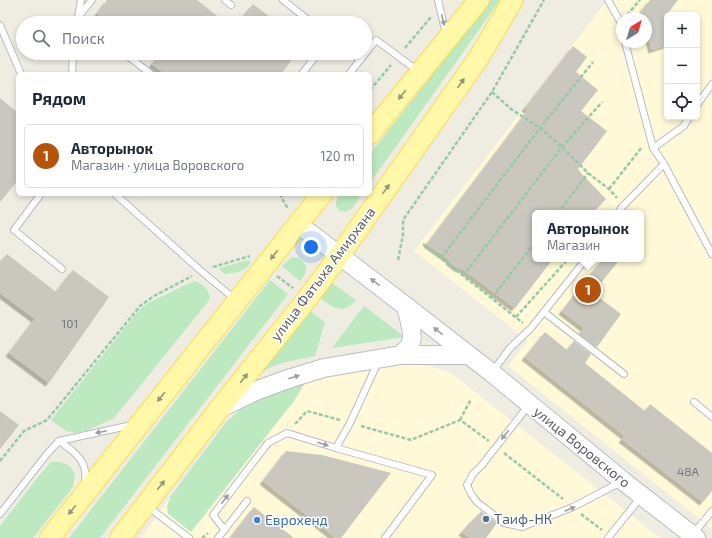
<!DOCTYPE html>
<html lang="ru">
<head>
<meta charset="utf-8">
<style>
  body { margin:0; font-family:"Exo 2",sans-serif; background:#f6f6f7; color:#1f2937 }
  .controls { position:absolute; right:12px; top:12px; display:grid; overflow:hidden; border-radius:6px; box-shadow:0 2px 6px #0003 }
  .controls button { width:36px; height:36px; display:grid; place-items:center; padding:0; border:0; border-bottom:1px solid #e0e1e3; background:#fff; color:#1f2937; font:20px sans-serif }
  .compass { position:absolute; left:616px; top:12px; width:36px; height:36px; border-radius:50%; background:#fff; box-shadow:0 2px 6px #0003; rotate:38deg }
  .you { position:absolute; left:311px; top:247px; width:14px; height:14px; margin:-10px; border:3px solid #fff; border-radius:50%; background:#1a73e8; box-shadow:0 0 0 6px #1a73e833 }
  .badge { display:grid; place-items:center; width:26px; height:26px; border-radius:50%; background:#b45309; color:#fff; font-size:13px; font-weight:700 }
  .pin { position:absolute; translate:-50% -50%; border:2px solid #fff; box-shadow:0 1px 4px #0006 }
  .popup { position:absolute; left:532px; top:210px; width:112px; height:52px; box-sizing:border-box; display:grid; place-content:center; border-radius:6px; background:#fff; filter:drop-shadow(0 1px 3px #0005); font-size:13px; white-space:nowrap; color:#747a83 }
  .popup b { font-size:15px; color:#1f2937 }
  .popup::after { content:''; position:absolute; left:50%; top:100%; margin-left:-8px; border:8px solid transparent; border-top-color:#fff }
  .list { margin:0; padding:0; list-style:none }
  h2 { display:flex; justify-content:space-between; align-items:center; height:52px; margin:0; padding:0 16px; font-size:17px }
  h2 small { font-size:13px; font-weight:400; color:#747a83 }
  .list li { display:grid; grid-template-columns:26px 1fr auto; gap:12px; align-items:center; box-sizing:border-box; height:64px; margin:0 8px 8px; padding:0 8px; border:1px solid #e0e1e3; border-radius:6px }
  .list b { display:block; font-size:15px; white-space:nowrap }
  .list p { margin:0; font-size:13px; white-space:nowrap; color:#747a83 }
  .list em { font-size:13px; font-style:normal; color:#747a83 }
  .icon { flex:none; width:22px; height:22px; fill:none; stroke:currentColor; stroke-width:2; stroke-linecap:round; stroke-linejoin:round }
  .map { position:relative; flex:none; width:712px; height:538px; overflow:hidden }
  .search { position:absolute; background:#fff; box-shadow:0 2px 6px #0003; left:16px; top:16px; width:356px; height:44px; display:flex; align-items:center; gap:10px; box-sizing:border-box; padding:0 14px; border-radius:22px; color:#747a83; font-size:15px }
  .panel { position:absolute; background:#fff; box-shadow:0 2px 6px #0003; left:16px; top:72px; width:356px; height:124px; border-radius:6px }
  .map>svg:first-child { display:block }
  .commercial { fill:#fff9d8; fill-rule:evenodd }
  .green { fill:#bce9c0 }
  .building { fill:#cac7bf; filter:url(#shadow) }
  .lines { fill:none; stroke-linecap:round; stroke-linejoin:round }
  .lane-casing { stroke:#babcc3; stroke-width:8 }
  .secondary-casing { stroke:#bbbec5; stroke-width:20 }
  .primary-casing { stroke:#ffda4c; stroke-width:22 }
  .path { stroke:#95caa8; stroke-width:2.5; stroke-dasharray:4 2; stroke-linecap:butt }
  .lane { stroke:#fff; stroke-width:6 }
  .secondary { stroke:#fff; stroke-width:18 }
  .primary { stroke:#fff8a8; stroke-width:20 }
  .oneway { fill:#9d9ea3 }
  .oneway2 { fill:#94947c }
  .service-dot { fill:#5c6f8a; stroke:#fff; stroke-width:1.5 }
  .shop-dot { fill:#3f7fe0; stroke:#fff; stroke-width:1.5 }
  .labels { text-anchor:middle; stroke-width:3; stroke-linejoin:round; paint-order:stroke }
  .number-label { font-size:12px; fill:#77787c }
  .street-label { font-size:14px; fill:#5b5e65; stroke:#fff }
  .service-label { font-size:14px; fill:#4e5e75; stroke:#fff; text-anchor:start }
  .shop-label { font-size:14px; fill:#366cbe; stroke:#fff; text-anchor:start }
</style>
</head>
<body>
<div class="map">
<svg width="712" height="538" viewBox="0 0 712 538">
  <defs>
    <filter id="shadow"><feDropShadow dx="-3.5" dy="3.5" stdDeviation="0" flood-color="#0004"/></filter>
  </defs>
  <rect width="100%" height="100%" fill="#efede2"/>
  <g class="commercial">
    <path d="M607 0H712V529L508 366 528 341 414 251ZM667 15H697V117H667ZM622 18H646V42H622ZM535 213H641V259H535Z"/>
    <polygon points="391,363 419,363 451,373 660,538 325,538 322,535 320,538 141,538 170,497 226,422 237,412 306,381 358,370"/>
  </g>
  <g class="green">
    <polygon points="491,0 500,0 370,183 370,154"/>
    <path d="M339 194H362C358 199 354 209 347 211 342 213 335 209 336 203 336 200 338 197 339 194Z"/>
    <path d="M292 257C300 257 308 263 306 272 305 275 302 278 300 281L282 266Z"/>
    <path d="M248 260 251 263C242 272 237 273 225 274L220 270V268Z"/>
    <polygon points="270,280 288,294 100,538 69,538"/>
    <path d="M194 281C203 283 208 289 210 298L207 303 114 418 86 431 75 433 66 431 51 420 139 310 148 303Z"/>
    <path d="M332 283 356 300C343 315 333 308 320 298Z"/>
    <polygon points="364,306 405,337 332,348"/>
    <path d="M310 311 325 322 315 356C297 360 276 362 261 373Z"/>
    <polygon points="306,381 294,401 191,532 168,514 167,507 170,497 226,422 246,404"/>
    <polygon points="51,462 60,462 67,464 72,469 75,476 73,487 33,538 0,538 0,526 38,477"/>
  </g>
  <g class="building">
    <polygon points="107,0 197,0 226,23 109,23 97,14"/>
    <polygon points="650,0 678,0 665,17 667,25 667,45 652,50 646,29 646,18 636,18"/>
    <polygon points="253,4 278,23 238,23"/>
    <polygon points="573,46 587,57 576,72 598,90 581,111 607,131 578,169 580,171 579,171 606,199 592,213 535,213 535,259 553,259 515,308 460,267 459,269 449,261 450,260 427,244 528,110 525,108"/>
    <polygon points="161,53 297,53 281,74 165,74 152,64"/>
    <polygon points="0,98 18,113 18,180 0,202"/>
    <polygon points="7,254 56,292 73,270 109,297 49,383 9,353 35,319 0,293 0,262"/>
    <polygon points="603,259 620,259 593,293 621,314 597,347 579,334 584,328 562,311"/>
    <polygon points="545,332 567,350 574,341 591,354 585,363 645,411 650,404 712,453 712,491 703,502 622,439 625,436 525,357"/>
    <polygon points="0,411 19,425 0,449"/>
    <polygon points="286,451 322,455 391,473 341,538 336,538 263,481"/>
    <polygon points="254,507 294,538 230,538"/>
    <polygon points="481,511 497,523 486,538 470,538 462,532 474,518 475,519"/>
  </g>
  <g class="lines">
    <g class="lane-casing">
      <g id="lane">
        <polyline points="225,0 231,5"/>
        <polyline points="283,0 312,23"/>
        <polyline points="438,0 446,34"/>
        <polyline points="608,0 621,23 622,29"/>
        <polyline points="77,23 81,0"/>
        <polyline points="86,23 78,17 92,0"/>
        <polyline points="0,25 21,74"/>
        <polyline points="625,42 653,148 664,164 712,254"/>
        <polyline points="124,53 151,74"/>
        <polyline points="351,53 360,60"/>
        <polyline points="72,74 73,53"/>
        <polyline points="302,74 318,53"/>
        <polyline points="349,74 376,40 418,71"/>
        <polyline points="697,105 712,84"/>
        <polyline points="653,148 684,126 689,117"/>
        <polyline points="41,194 14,230 62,269"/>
        <polyline points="115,194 201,271 236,300"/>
        <polyline points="618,213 622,207 664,164"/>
        <polyline points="544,312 624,374"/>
        <polyline points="493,371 510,348 531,328 586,259"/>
        <polyline points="694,402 712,417"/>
        <polyline points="528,406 482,465 473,474 467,485 471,494 477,502 504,523 522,527 573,507 621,482"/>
        <path d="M59 441C69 448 84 458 85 471 86 476 85 480 85 484"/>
        <polyline points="336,448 432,475 385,538"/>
        <polyline points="147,506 189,538"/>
        <polyline points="0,514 47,454 59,441 132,425"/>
        <polyline points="225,530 213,515 268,443 287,433 336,448 350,423 378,362"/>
        <polyline points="694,533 712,511"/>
        <polyline points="218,538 247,501"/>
        <polyline points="608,538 641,497"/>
      </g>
    </g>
    <g class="secondary-casing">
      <g id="secondary">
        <polyline points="298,224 377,284 492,373 623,481 696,538"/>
        <path d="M401 355C404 351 410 348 411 342 414 336 408 314 406 306"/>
        <polyline points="220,408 258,390 291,378 324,368 401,355 468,355"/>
      </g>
    </g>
    <g class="primary-casing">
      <g id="primary">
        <polyline points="370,134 479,0"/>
        <path d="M50 538C140 423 231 309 322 194"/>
        <polyline points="120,538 220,408 307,299 339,256 478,59 513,0"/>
      </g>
    </g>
    <g class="path">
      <polyline points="627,15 640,0"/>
      <polyline points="405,48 431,17"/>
      <polyline points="370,90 391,65"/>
      <polyline points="492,92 511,109 540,128 562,147 588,173 609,189 617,198"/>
      <polyline points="609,189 642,147"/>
      <polyline points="283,194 281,197 287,207 286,209"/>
      <polyline points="558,213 588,173"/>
      <polyline points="423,244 523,323"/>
      <polyline points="441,258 540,128 593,62"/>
      <polyline points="398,260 403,235 403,220 492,92 544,0"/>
      <polyline points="213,267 250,256"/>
      <polyline points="277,276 293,288"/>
      <polyline points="463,276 562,147 602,102"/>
      <polyline points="492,298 535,242"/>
      <polyline points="516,317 568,259"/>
      <polyline points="460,420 471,399"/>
      <polyline points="295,424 307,411 340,420"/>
      <polyline points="361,426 411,440 460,420 489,441"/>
      <polyline points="504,453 563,499"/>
      <polyline points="0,461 24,431 47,420 140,306 154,296 192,276"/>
      <polyline points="581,514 602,530"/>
      <polyline points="202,538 208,533"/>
    </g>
    <use href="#lane" class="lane"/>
    <use href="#secondary" class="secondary"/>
    <use href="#primary" class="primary"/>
  </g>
  <defs><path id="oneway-solid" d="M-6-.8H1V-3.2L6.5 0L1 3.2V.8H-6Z"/></defs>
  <g class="oneway">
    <use href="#oneway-solid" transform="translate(443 20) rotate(77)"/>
    <use href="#oneway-solid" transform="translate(375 282) rotate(-143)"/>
    <use href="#oneway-solid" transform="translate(438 331) rotate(-142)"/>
    <use href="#oneway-solid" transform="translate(294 377) rotate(-17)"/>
    <use href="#oneway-solid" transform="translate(101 432) rotate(168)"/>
    <use href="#oneway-solid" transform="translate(505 435) rotate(129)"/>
    <use href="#oneway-solid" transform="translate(323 444) rotate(17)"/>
    <use href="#oneway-solid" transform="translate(225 499) rotate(-53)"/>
    <use href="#oneway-solid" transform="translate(570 509) rotate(-23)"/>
  </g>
  <g class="oneway2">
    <use href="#oneway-solid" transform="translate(461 83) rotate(-55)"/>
    <use href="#oneway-solid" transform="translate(402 95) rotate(129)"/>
    <use href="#oneway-solid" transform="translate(386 189) rotate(-55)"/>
    <use href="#oneway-solid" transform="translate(274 255) rotate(128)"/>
    <use href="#oneway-solid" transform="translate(244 378) rotate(-52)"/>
    <use href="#oneway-solid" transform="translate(161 397) rotate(129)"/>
    <use href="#oneway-solid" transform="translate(161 485) rotate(-52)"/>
    <use href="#oneway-solid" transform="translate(72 510) rotate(128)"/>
  </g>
  <circle class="service-dot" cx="486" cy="519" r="4"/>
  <circle class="shop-dot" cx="257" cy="520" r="4"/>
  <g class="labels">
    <g class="number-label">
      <text x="70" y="328">101</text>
      <text x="688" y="476">48А</text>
    </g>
    <g class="street-label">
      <text transform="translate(323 274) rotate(-53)" y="5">улица Фатыха Амирхана</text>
      <text transform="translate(582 447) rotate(39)" y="5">улица Воровского</text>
    </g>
    <g class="service-label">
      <text x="494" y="524">Таиф-НК</text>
    </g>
    <g class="shop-label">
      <text x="265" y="525">Еврохенд</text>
    </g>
  </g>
</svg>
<div class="controls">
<button>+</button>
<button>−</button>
<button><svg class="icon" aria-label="locate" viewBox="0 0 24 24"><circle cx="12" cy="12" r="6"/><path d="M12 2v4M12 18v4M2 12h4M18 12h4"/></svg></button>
</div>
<svg class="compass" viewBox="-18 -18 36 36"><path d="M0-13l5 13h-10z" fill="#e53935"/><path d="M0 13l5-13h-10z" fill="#747a83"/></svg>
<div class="you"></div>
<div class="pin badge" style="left:588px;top:290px">1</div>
<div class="popup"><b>Авторынок</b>Магазин</div>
<div class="search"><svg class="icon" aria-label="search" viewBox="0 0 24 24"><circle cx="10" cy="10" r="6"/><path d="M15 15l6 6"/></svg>Поиск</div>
<section class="panel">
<h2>Рядом<small></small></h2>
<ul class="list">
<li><span class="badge">1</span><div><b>Авторынок</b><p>Магазин · улица Воровского</p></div><em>120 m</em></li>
</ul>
</section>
</div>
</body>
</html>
